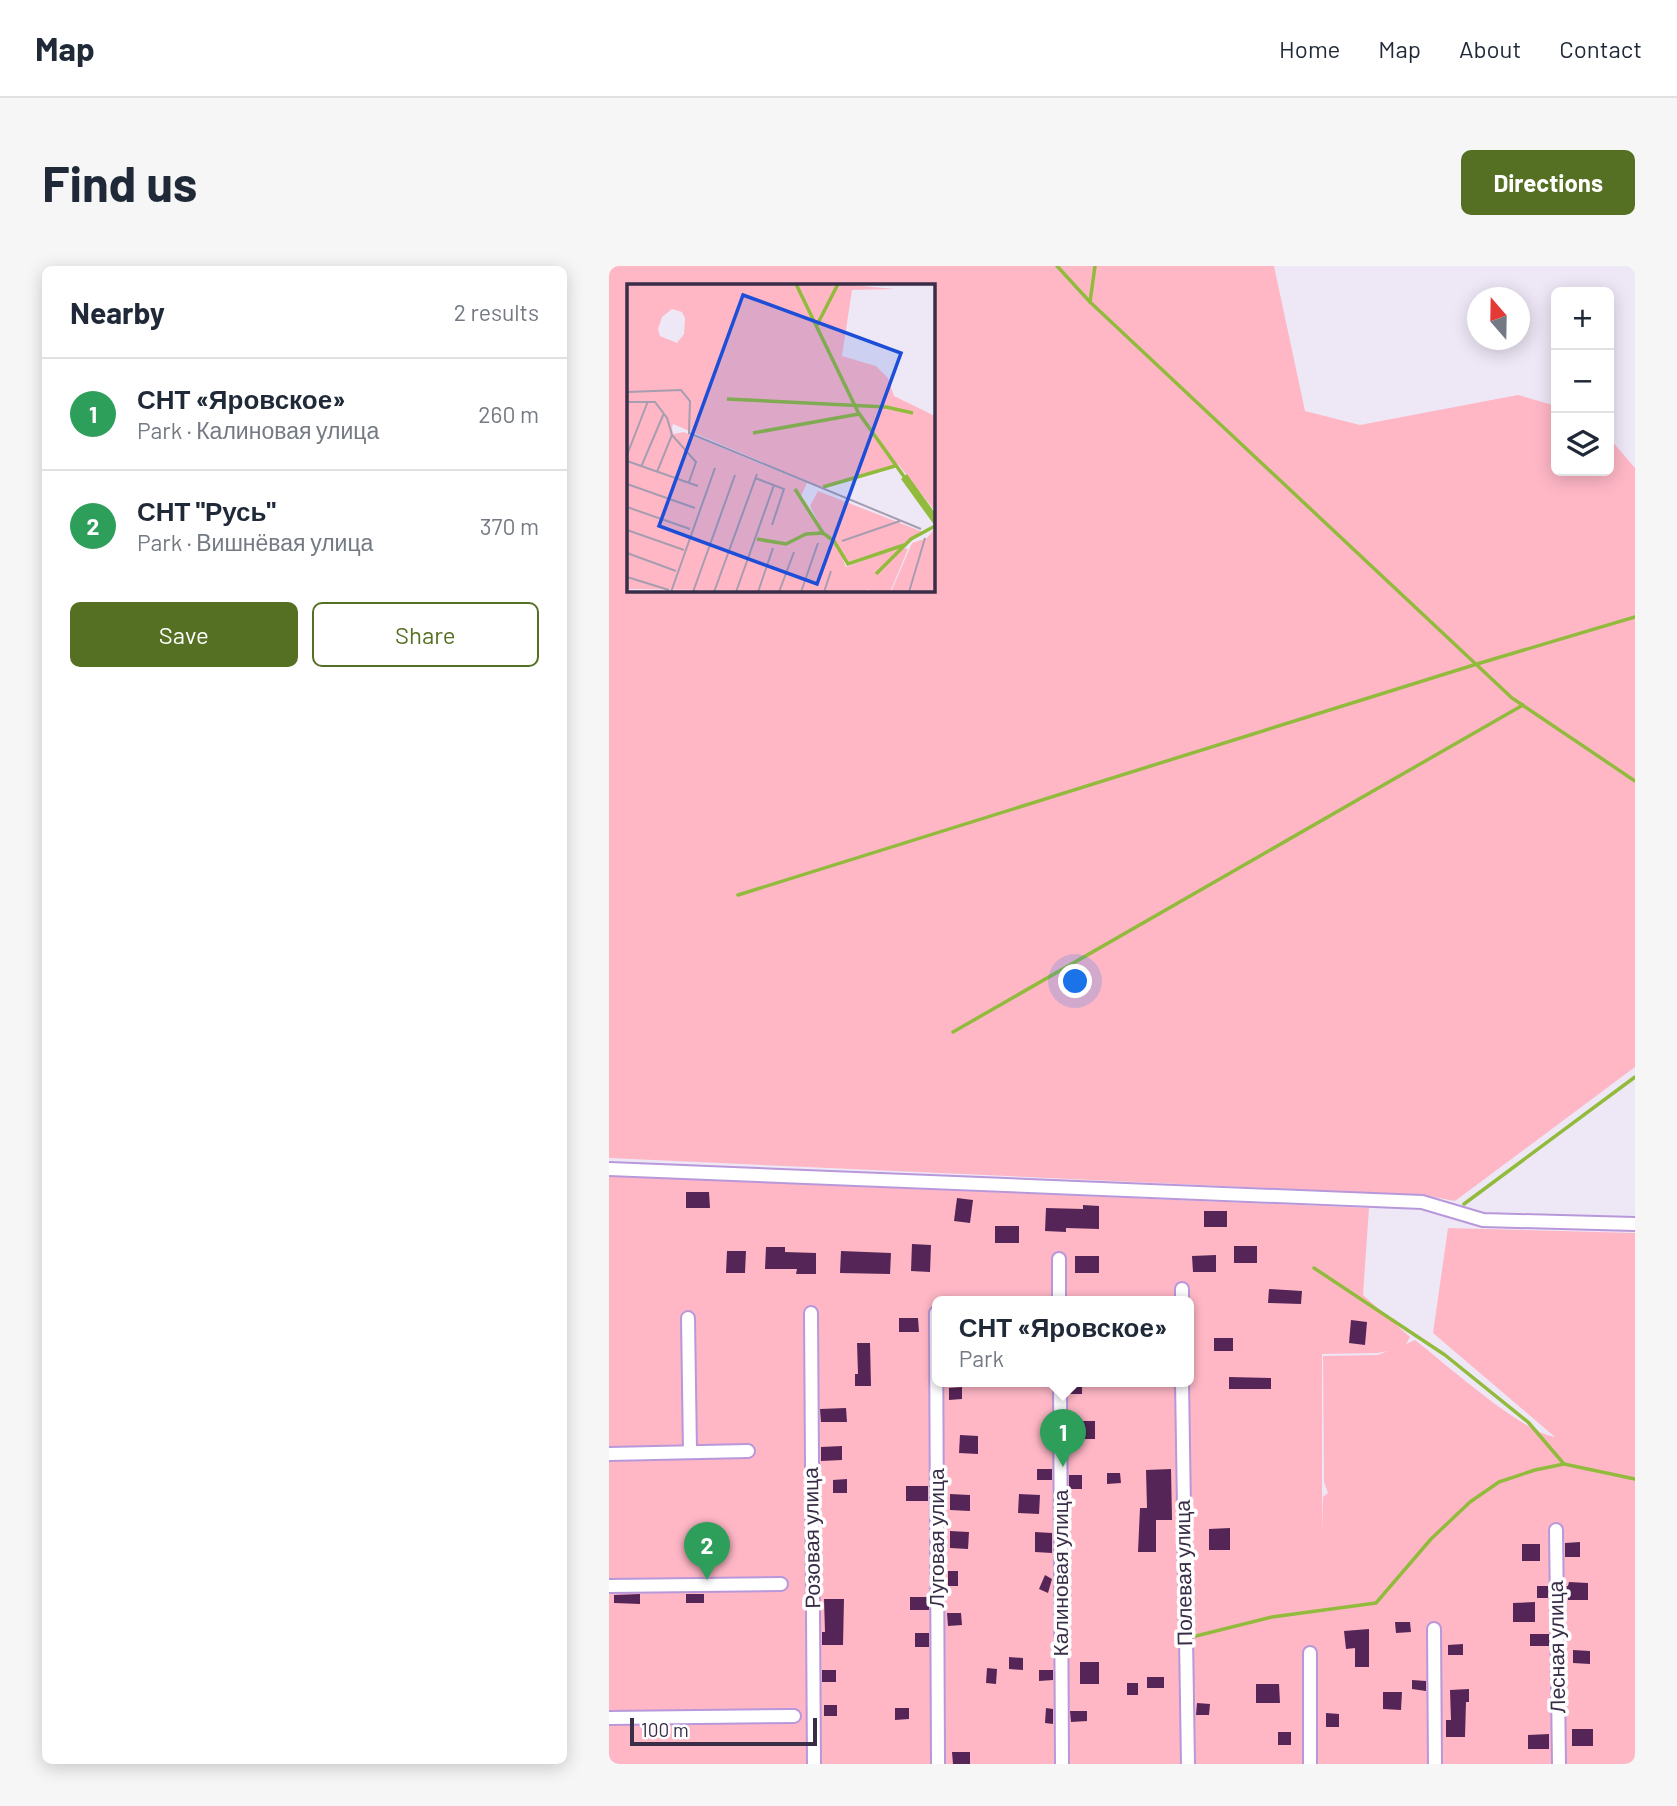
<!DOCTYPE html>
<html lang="en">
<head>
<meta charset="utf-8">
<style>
  body { margin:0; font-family:Barlow,sans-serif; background:#f6f6f7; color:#1f2937 }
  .controls { position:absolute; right:21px; top:21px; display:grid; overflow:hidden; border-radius:10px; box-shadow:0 4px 18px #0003 }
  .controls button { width:63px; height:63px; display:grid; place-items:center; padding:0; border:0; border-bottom:2px solid #e0e1e3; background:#fff; color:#1f2937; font:35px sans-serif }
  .compass { position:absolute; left:858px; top:21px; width:63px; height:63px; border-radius:50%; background:#fff; box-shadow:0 4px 18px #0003; rotate:340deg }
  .scale { position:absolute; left:21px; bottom:18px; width:187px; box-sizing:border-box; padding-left:7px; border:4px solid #3a2d48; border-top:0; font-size:19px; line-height:24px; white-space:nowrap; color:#3a2d48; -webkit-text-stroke:5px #fff; paint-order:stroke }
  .you { position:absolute; left:467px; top:716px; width:24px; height:24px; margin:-18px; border:5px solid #fff; border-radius:50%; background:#1a73e8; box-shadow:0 0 0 10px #1a73e833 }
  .badge { display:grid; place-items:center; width:46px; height:46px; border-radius:50%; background:#567023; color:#fff; font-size:23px; font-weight:700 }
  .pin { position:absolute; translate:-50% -58px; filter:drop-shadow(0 2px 4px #0008) }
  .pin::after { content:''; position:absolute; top:37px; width:24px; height:21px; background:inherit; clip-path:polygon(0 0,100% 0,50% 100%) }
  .popup { position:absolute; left:323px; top:1030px; width:262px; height:91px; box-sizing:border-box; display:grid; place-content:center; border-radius:10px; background:#fff; filter:drop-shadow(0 2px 5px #0005); font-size:23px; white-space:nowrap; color:#747a83 }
  .popup b { font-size:26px; color:#1f2937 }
  .popup::after { content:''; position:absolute; left:50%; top:100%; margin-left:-14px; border:14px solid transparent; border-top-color:#fff }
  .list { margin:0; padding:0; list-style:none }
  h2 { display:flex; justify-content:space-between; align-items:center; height:91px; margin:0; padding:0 28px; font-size:30px }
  h2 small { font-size:23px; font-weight:400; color:#747a83 }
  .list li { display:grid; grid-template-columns:46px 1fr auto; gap:21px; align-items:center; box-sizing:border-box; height:112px; padding:0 28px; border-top:2px solid #e0e1e3 }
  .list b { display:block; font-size:26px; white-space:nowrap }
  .list p { margin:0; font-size:23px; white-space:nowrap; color:#747a83 }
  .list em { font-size:23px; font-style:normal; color:#747a83 }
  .actions { display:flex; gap:14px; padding:21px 28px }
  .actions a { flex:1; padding:16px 0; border:2px solid #567023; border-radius:10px; text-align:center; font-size:24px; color:#567023 }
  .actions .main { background:#567023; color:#fff }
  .icon { flex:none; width:38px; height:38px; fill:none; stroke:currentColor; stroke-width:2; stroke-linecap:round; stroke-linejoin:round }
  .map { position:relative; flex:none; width:1026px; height:1498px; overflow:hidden; border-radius:10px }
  header { display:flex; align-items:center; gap:42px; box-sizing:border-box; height:98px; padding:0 35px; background:#fff; border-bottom:2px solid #e0e1e3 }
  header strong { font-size:33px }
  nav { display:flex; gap:38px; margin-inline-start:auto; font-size:24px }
  .intro { display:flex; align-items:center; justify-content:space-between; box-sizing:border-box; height:168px; padding:0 42px }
  h1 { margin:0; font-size:49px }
  .button { padding:18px 32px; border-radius:10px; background:#567023; color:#fff; font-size:24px; font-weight:700 }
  main { display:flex; gap:42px; padding:0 42px }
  aside { flex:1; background:#fff; border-radius:10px; box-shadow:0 4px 18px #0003 }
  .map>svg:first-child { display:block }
  .green { fill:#ffb7c6; fill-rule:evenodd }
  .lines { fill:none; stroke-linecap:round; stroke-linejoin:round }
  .stream { stroke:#92bb3d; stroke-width:3.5 }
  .building { fill:#562558 }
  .minor-casing { stroke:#b898db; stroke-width:16 }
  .minor { stroke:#fff; stroke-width:12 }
  .labels { text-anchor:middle; stroke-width:7; stroke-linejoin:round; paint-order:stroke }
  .street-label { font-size:21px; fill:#3a2d48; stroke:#fff }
  .inset-river { fill:none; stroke:#92bb3d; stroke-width:3.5 }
  .inset-road { fill:none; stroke:#a69db0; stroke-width:2 }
  .view { fill:#1d4ed8; fill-opacity:0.15; stroke:#1d4ed8; stroke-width:3.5 }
  .inset-edge { fill:none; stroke:#3a2d48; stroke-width:3.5 }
</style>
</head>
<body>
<header>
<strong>Map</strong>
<nav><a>Home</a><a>Map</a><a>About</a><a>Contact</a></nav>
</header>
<div class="intro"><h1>Find us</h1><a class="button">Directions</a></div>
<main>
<aside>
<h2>Nearby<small>2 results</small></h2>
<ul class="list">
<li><span class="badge" style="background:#2e9e5b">1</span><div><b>СНТ «Яровское»</b><p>Park · Калиновая улица</p></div><em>260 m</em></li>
<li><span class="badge" style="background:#2e9e5b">2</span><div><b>СНТ &quot;Русь&quot;</b><p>Park · Вишнёвая улица</p></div><em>370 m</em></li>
</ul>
<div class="actions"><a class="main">Save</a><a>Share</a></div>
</aside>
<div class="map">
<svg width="1026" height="1498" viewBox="0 0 1026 1498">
  <rect width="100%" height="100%" fill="#eee7f6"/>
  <g class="green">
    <path d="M0 0H665L696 145 751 159 909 129 947 140V205H1000V173L1002 174 1026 202V801L846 935 814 929 0 892ZM19 19H324V324H19Z"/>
    <path d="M0 910 760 942 754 1029 801 1071 797 1078 806 1074C837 1098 911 1165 946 1171L824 1067 839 962 1026 967V1498H0ZM328 1035H580V1115H328ZM779 1085 769 1089 714 1090 715 1216 719 1227 714 1231 713 1265V1088L769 1087Z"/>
  </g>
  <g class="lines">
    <g class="stream">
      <polyline points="448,0 481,36 903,432 1026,515"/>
      <polyline points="481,36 486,0"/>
      <polyline points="129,629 868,398 1026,351"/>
      <polyline points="344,766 914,439"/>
      <polyline points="855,938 1026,811"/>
      <polyline points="705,1002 836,1089 919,1156 955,1198"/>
      <polyline points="587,1370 663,1351 767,1337 822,1273 861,1236 890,1216 926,1204 955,1198 1026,1213"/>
    </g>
  </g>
  <g class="building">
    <polygon points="77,926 100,926 101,942 77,942"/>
    <polygon points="348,932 364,934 361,957 345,955"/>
    <polygon points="474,939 490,940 490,963 457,962 457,966 436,965 437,942 474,943"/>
    <rect x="595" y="945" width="23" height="16"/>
    <rect x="386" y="960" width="24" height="17"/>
    <polygon points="303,978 322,979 321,1006 302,1005"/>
    <rect x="625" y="980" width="23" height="17"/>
    <polygon points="157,981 176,981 176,986 207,987 207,1008 187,1008 188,1003 156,1003"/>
    <polygon points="118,985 137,985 136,1007 117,1007"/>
    <polygon points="232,985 282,987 281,1008 231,1007"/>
    <polygon points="607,989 607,1006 584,1006 583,990"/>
    <rect x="466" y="990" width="24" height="17"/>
    <polygon points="660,1023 693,1025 692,1038 659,1037"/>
    <polygon points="290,1052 309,1052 310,1066 290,1066"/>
    <polygon points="742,1054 758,1056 756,1079 740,1077"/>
    <rect x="605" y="1072" width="19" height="13"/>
    <polygon points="248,1077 261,1077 262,1120 246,1120 246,1108 249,1108"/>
    <polygon points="620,1111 662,1112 662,1123 620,1123"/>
    <rect x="460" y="1118" width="13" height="10"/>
    <polygon points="353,1121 353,1133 340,1134 340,1122"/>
    <polygon points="237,1142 238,1156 212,1156 211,1143"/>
    <rect x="468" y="1155" width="18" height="18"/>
    <polygon points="433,1157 442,1157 443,1167 433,1167"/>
    <polygon points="351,1169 369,1170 369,1188 350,1187"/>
    <polygon points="233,1180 233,1194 212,1195 212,1181"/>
    <rect x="428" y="1203" width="15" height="11"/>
    <polygon points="562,1203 563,1254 547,1254 547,1286 529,1286 531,1242 538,1242 537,1204"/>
    <polygon points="498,1207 511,1207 512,1217 498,1218"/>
    <rect x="460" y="1209" width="13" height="14"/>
    <polygon points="238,1213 238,1227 224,1227 224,1214"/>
    <rect x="297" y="1220" width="22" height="15"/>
    <polygon points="341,1228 361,1229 361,1245 341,1244"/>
    <polygon points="410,1228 431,1229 430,1248 409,1247"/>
    <polygon points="621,1262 621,1284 600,1284 600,1263"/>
    <polygon points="341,1265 360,1266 359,1283 341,1282"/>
    <polygon points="426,1266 443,1267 443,1287 426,1286"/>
    <polygon points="971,1276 971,1291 956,1291 956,1277"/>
    <rect x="913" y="1278" width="18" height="17"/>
    <rect x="339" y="1305" width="10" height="15"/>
    <polygon points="436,1309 443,1313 439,1327 430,1323"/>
    <polygon points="960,1316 979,1317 979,1334 959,1334 959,1331 957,1331 956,1320 959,1320"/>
    <rect x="928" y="1320" width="11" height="12"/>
    <polygon points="31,1328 31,1338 5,1337 5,1329"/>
    <rect x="77" y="1328" width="18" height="9"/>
    <rect x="301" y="1331" width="19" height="13"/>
    <polygon points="215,1333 235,1333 234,1379 213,1379 213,1366 216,1366"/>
    <polygon points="926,1336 926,1356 904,1356 904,1337"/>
    <polygon points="338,1347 352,1347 353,1359 339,1360"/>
    <polygon points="786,1356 801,1356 802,1366 787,1367"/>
    <polygon points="760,1363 760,1401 746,1401 746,1382 737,1383 735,1365"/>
    <rect x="306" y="1367" width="14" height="14"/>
    <rect x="921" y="1368" width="19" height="12"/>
    <polygon points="854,1378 854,1389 839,1389 839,1379"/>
    <polygon points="964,1384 981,1385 981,1398 964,1397"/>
    <polygon points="400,1391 414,1392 414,1404 400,1403"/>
    <rect x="471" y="1396" width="19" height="22"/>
    <polygon points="378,1402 388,1403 387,1418 377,1417"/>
    <rect x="213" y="1404" width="14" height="12"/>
    <polygon points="430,1404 444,1404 444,1414 430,1415"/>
    <rect x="538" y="1411" width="17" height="11"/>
    <polygon points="803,1414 817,1415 817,1425 803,1423"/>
    <rect x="518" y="1417" width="11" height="12"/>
    <polygon points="647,1418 670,1418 671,1437 647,1437"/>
    <polygon points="860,1423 860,1436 857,1436 856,1471 837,1471 837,1454 842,1454 841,1424"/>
    <polygon points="774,1426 793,1426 792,1444 774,1443"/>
    <polygon points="588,1437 601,1438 600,1449 587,1449"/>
    <rect x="215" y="1439" width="13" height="11"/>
    <polygon points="286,1442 300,1442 300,1453 286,1454"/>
    <polygon points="437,1442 444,1443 444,1458 436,1457"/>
    <polygon points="461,1445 478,1445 478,1455 462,1456"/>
    <polygon points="717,1447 730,1448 730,1461 717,1461"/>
    <rect x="963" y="1463" width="21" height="17"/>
    <rect x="669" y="1466" width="13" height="13"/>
    <polygon points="940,1468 940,1483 919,1483 919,1469"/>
    <polygon points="343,1486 361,1486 361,1498 344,1498"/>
  </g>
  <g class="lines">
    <g class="minor-casing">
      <g id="minor">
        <polyline points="0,903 813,936 874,954 1026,958"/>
        <polyline points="450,993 450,1035"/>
        <polyline points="573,1035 573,1023"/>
        <polyline points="202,1047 205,1498"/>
        <polyline points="327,1047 329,1498"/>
        <polyline points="79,1052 81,1186"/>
        <polyline points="451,1115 453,1498"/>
        <polyline points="573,1115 579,1498"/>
        <polyline points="0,1188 139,1185"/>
        <polyline points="947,1264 950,1498"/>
        <polyline points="0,1320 172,1318"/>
        <polyline points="825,1363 826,1498"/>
        <polyline points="701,1387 701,1498"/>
        <polyline points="0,1452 185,1450"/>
      </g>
    </g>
    <use href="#minor" class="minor"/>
  </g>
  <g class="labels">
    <g class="street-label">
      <text transform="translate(203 1272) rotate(-91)" y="7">Розовая улица</text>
      <text transform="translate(328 1272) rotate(-90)" y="7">Луговая улица</text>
      <text transform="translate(452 1307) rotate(-90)" y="7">Калиновая улица</text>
      <text transform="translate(575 1307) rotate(-91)" y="7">Полевая улица</text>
      <text transform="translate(948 1381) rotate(-91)" y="7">Лесная улица</text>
    </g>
  </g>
  <g transform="translate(18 18)">
    <rect width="308" height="308" fill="#eee7f6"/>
    <path d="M0 0H214L268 5 225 6 215 72 249 82 261 94 267 112 308 132V227L271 180 194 203 46 140 45 144 46 150 57 148 180 199 174 212 194 244 183 222 191 207 296 248 277 260 221 278 210 260 219 283 272 263 281 265 263 308H242V304L240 308 0 305ZM45 25 55 28 58 34 57 50 50 59 33 52 31 45 35 33ZM308 244V308H264L285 259 300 254Z" fill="#ffb7c6" fill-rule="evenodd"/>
    <path d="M280 190 308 229V242L274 195Z" fill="#92bb3d"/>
    <path class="inset-river" d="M169 0 231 128 278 194M189 43 211 0M100 115 259 123 286 129M126 149 232 130M196 203 268 182M168 205 196 249M130 255 159 260 179 250 196 249 207 257 221 280 277 261M249 290 284 255 308 242"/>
    <path class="inset-road" d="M0 108 54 106 63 117 62 149 294 245M0 118H28L40 134 45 151 30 188M45 151 69 178 62 198M0 171 21 117M0 177 71 202M14 183 37 129M128 194 157 205 145 241M0 200 68 224M0 223 63 245M0 246 57 266M215 257 273 237M0 269 49 287M0 293 42 306M44 308 88 184M66 308 108 191M87 308 130 190M109 308 147 201M131 308 146 264M152 308 167 268M174 308 191 259M197 308 204 287M282 308 298 254"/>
    <path class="view" d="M116 11 274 69 190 300 32 242Z"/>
    <rect width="308" height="308" class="inset-edge"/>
  </g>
</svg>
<div class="controls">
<button>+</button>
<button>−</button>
<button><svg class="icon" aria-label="layers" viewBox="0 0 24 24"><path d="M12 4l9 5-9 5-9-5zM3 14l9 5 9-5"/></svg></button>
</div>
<svg class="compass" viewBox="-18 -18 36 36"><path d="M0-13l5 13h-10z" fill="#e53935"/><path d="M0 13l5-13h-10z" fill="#747a83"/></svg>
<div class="scale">100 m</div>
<div class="you"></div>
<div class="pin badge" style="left:454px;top:1201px;background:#2e9e5b">1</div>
<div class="popup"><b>СНТ «Яровское»</b>Park</div>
<div class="pin badge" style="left:98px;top:1314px;background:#2e9e5b">2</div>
</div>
</main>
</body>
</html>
